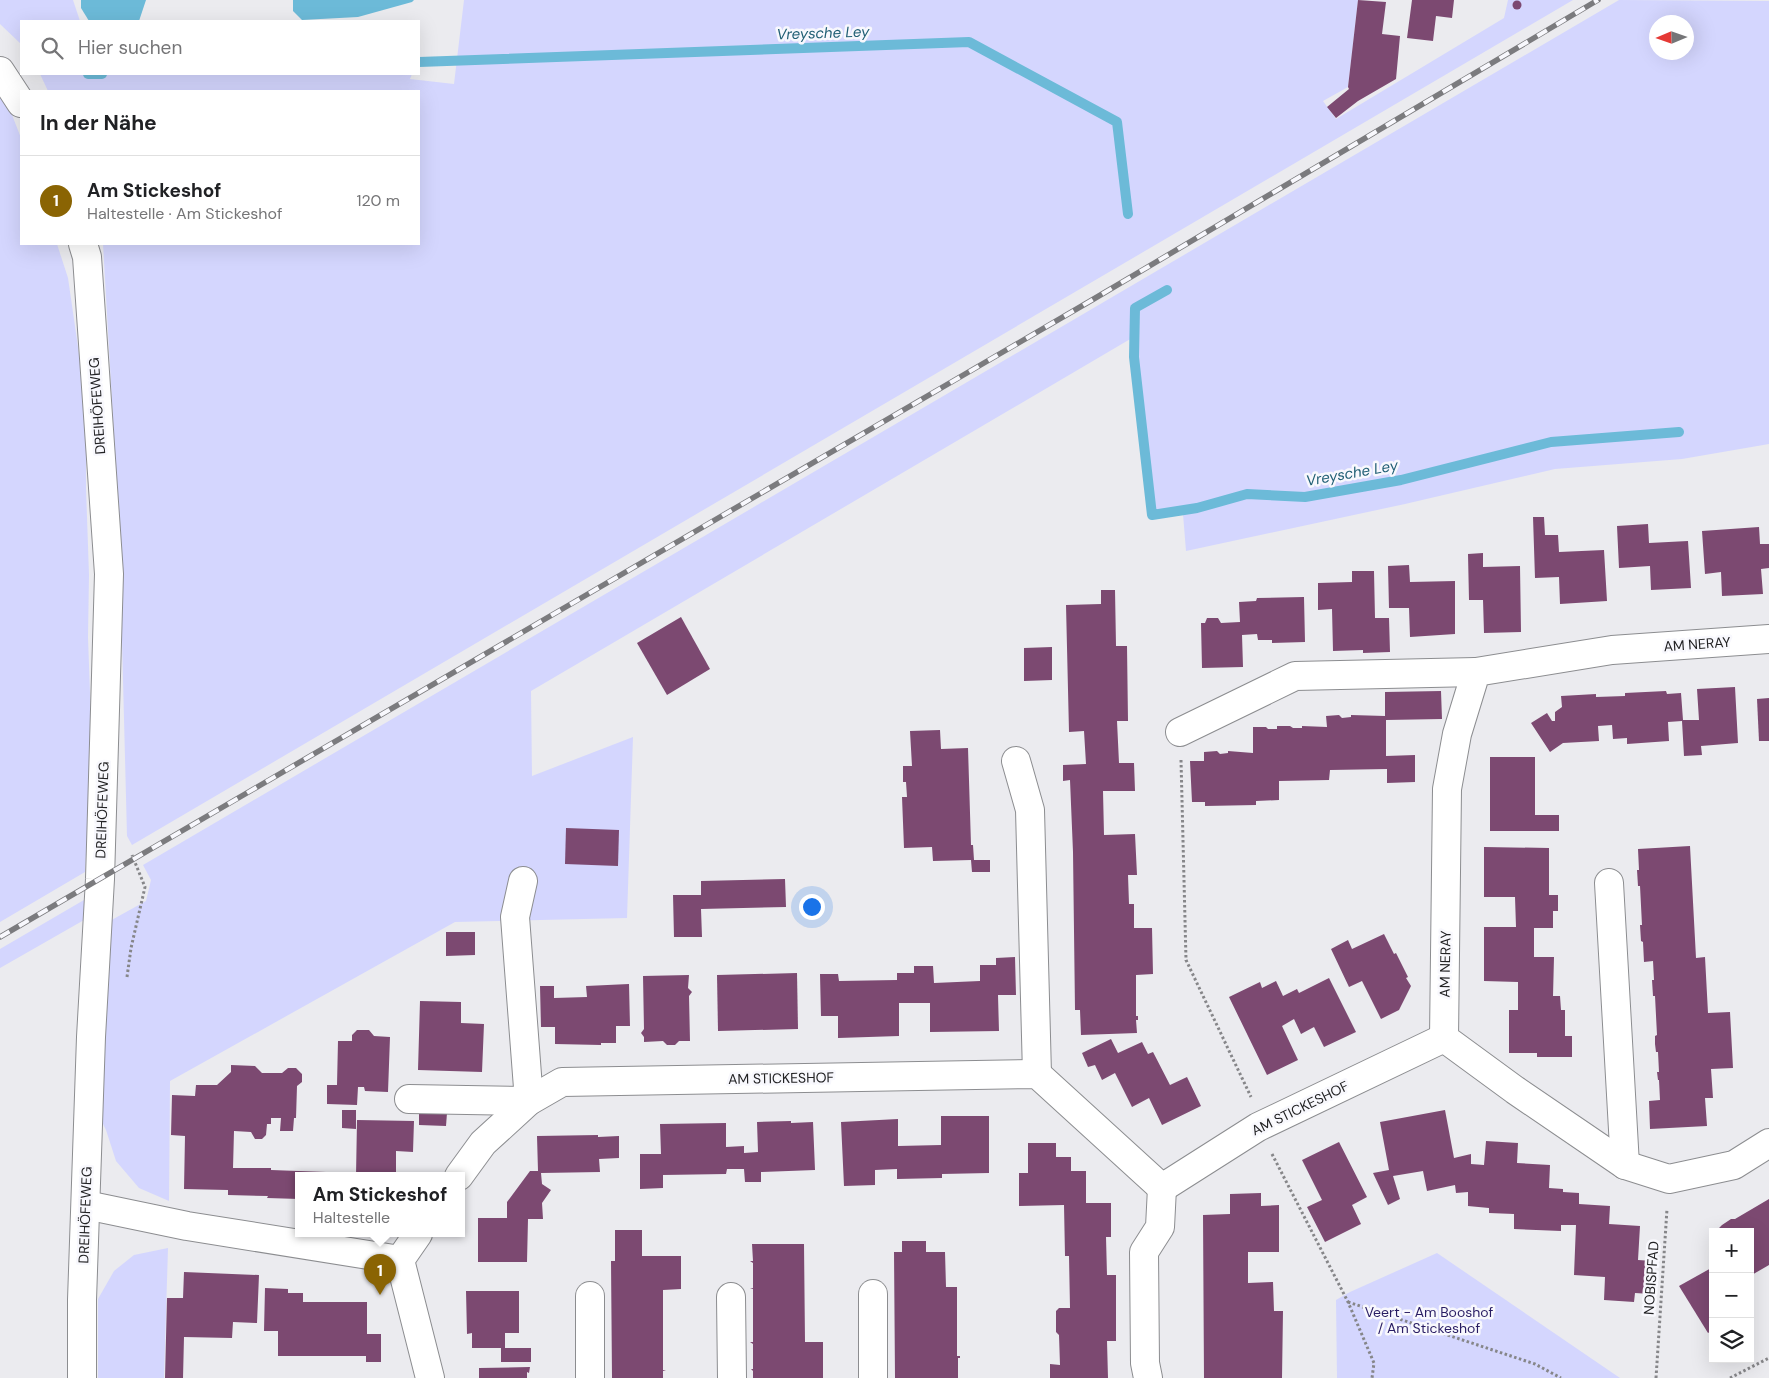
<!DOCTYPE html>
<html lang="de">
<meta charset="utf-8">
<style>
:root{--surface:#fff;--page:#f6f6f6;--text:#202124;--muted:#757577;--line:#e0e0e0;--accent:#8a6403}
body{margin:0;font-family:"DM Sans",sans-serif;background:var(--page);color:var(--text)}
.controls{position:absolute;right:15px;bottom:15px;display:grid;overflow:hidden;border-radius:0px;box-shadow:0 5px 20px #0002}
.controls button{width:45px;height:45px;display:grid;place-items:center;padding:0;border:0;border-bottom:1px solid var(--line);background:var(--surface);color:var(--text);font:25px sans-serif}
.compass{position:absolute;left:1649px;top:15px;width:45px;height:45px;border-radius:50%;background:var(--surface);box-shadow:0 5px 20px #0002;rotate:268deg}
.you{position:absolute;left:811px;top:906px;width:18px;height:18px;margin:-12px;border:4px solid #fff;border-radius:50%;background:#1a73e8;box-shadow:0 0 0 8px #1a73e833}
.badge{display:grid;place-items:center;width:32px;height:32px;border-radius:50%;background:var(--accent);color:#fff;font-size:16px;font-weight:700}
.pin{position:absolute;translate:-50% -41px;filter:drop-shadow(0 1px 2px #0008)}
.pin::after{content:'';position:absolute;top:26px;width:18px;height:15px;background:inherit;clip-path:polygon(0 0,100% 0,50% 100%)}
.popup{position:absolute;left:295px;top:1172px;width:170px;height:65px;box-sizing:border-box;display:grid;place-content:center;border-radius:0px;background:var(--surface);filter:drop-shadow(0 1px 4px #0005);font-size:16px;white-space:nowrap;color:var(--muted)}
.popup b{font-size:19px;color:var(--text)}
.popup::after{content:'';position:absolute;left:50%;top:100%;margin-left:-10px;border:10px solid transparent;border-top-color:var(--surface)}
.list{margin:0;padding:0;list-style:none}
h2{display:flex;justify-content:space-between;align-items:center;height:65px;margin:0;padding:0 20px;font-size:21px}
h2 small{font-size:16px;font-weight:400;color:var(--muted)}
.list li{display:grid;grid-template-columns:32px 1fr auto;gap:15px;align-items:center;box-sizing:border-box;height:90px;padding:0 20px;border-top:1px solid var(--line)}
.list b{display:block;font-size:19px;white-space:nowrap}
.list p{margin:0;font-size:16px;white-space:nowrap;color:var(--muted)}
.list em{font-size:16px;font-style:normal;color:var(--muted)}
.icon{flex:none;width:28px;height:28px;fill:none;stroke:currentColor;stroke-width:2;stroke-linecap:round;stroke-linejoin:round}
.map{position:relative;flex:none;width:1769px;height:1378px;overflow:hidden}
.search{position:absolute;background:var(--surface);box-shadow:0 5px 20px #0002;left:20px;top:20px;width:400px;height:55px;display:flex;align-items:center;gap:12px;box-sizing:border-box;padding:0 18px;border-radius:0px;color:var(--muted);font-size:19px}
.panel{position:absolute;background:var(--surface);box-shadow:0 5px 20px #0002;left:20px;top:90px;width:400px;height:155px;border-radius:0px}
.map>svg:first-child{display:block}
</style>
<div class="map">
<svg width="1769" height="1378" viewBox="0 0 1769 1378">
<rect width="100%" height="100%" fill="#ebebef"/>
<g fill="#d4d6fe" fill-rule="evenodd">
<path d="M0 0H73L80 21H21V44L0 24Z"/>
<path d="M464 0H1358L1348 87 1323 101 1336 119 1504 18 1508 0H1573L132 845 127 836 119 523 103 244H419V91H48L40 74H412L410 79 454 84Z"/>
<path d="M1619 0 1769 1V444L1682 459 1555 469 1405 504 1186 551 1183 514 1151 519 1131 359 1132 338 531 691 532 776 633 737 627 918 455 922 170 1081 169 1201 139 1188 116 1161 106 1130 99 1116 108 922 146 901 151 880 143 865ZM1656 22H1686V52H1656Z"/>
<path d="M0 95 9 107 21 138V244H57L68 278 86 402V488L89 575 88 637 92 749 85 872 0 922Z"/>
<path d="M84 900V920L0 968V949Z"/>
<path d="M168 1248 164 1378H98V1299L114 1271 134 1255Z"/>
<path d="M1437 1253 1620 1378H1337L1336 1300 1350 1292Z"/>
</g>
<g fill="#6cbad8">
<path d="M81 0H146L139 21H89L81 8Z"/>
<path d="M293 0H414L412 2 358 17 302 20 293 11Z"/>
</g>
<g fill="none" stroke-linecap="round" stroke-linejoin="round">
<g stroke="#6cbad8" stroke-width="10">
<path d="M419 62 969 42 1117 122 1128 214"/>
<path d="M88 74H102"/>
<path d="M1167 290 1135 308 1134 357 1152 515 1197 508 1247 494 1305 497 1401 480 1551 442 1679 432"/>
</g>
</g>
<g fill="#7c4971">
<path d="M1358 0 1386 2 1382 34 1400 36 1396 79 1358 101 1336 118 1327 107 1349 89 1348 87Z"/>
<path d="M1412 0H1454L1452 18 1436 16 1433 41 1407 38Z"/>
<circle cx="1517" cy="5" r="4.5"/>
<path d="M1533 517H1544L1545 535H1558L1559 552 1604 550 1607 601 1560 604 1559 577 1535 578Z"/>
<path d="M1648 524 1649 543 1688 541 1691 588 1651 590 1650 566 1619 568 1617 526Z"/>
<path d="M1759 527 1760 544H1769V568L1761 569 1763 594 1722 596 1721 572 1705 574 1702 531Z"/>
<path d="M1483 553V567L1520 566 1521 632 1484 633 1483 600H1469L1468 554Z"/>
<path d="M1409 565 1410 582 1455 581V634L1410 637 1409 608H1389L1388 566Z"/>
<path d="M1352 571H1374L1375 618H1389L1390 652 1363 653V650L1333 651 1332 609 1318 610V583L1352 582Z"/>
<path d="M1101 590H1115L1116 646H1127L1128 721H1117L1119 763H1134L1135 791H1103L1104 835 1135 834 1137 875H1128L1129 904H1134V928H1152L1153 974 1136 975V1016H1138V1020H1136L1137 1033 1081 1035 1080 1010H1075L1073 852 1070 780 1063 781V765L1086 764 1084 731 1069 732 1066 605 1101 604Z"/>
<path d="M1304 597 1305 642 1272 643V640H1258L1257 634 1242 635 1243 667 1202 668 1201 623H1205L1207 618H1218L1221 623 1240 622 1239 602 1256 601 1257 598Z"/>
<path d="M681 617 710 669 667 695 637 643Z"/>
<path d="M1052 647V680L1024 681V648Z"/>
<path d="M1735 687 1738 743 1701 746 1702 755 1684 756 1682 721 1668 722 1669 741 1627 744V738L1613 739 1612 725 1598 726 1599 741 1563 743 1550 752 1531 723 1547 713 1552 721H1555V712L1562 707 1561 696 1596 694V697L1625 696V693L1666 691 1667 694 1681 693 1683 720H1699L1697 689Z"/>
<path d="M1441 691 1442 719 1386 720V756L1415 755V782L1387 783V769L1330 770 1329 780 1279 781V800L1256 801V805L1205 806V802H1192L1190 761H1204V752L1217 751 1220 754 1228 753V751L1253 753V727H1266L1268 729H1277V726H1290L1293 728H1302V726L1327 727 1326 716 1339 715 1342 718 1351 717V715L1385 716V692Z"/>
<path d="M1769 698V741H1759L1757 699Z"/>
<path d="M940 730 941 749 968 748 971 845H973L974 860H990V872H972L971 860 933 861 932 847 904 848 902 797H907L906 782H903V766H912L910 731Z"/>
<path d="M1490 757H1535V815H1559V831H1490Z"/>
<path d="M566 828 619 830 618 866 565 864Z"/>
<path d="M1690 846 1696 958 1705 957 1708 1013 1730 1012 1733 1068 1711 1069 1713 1098H1705L1707 1126 1650 1129 1649 1101 1660 1100 1659 1080H1658L1657 1072H1659L1658 1052H1656L1655 1044V1036L1657 1035 1655 996H1653L1652 980H1654L1653 961 1644 962 1643 942 1641 941 1640 925H1642L1640 886H1638L1637 870H1639L1638 849Z"/>
<path d="M1484 847 1549 848V895H1558V911H1553V928H1534V957H1554L1553 996H1560L1561 1010H1565V1036H1572V1057H1537V1053H1509V1010H1518V982L1484 981V927H1516L1515 897H1484Z"/>
<path d="M785 879 786 907 701 909 702 937H674L673 895H701V881Z"/>
<path d="M446 932H475V955L446 956Z"/>
<path d="M1384 934 1394 954 1396 953 1408 977 1406 978 1411 986 1399 1010 1381 1019 1362 981 1349 987 1331 949 1348 940 1352 949Z"/>
<path d="M1015 957 1016 995H998L999 1031 930 1032V1003H899V1036L838 1038V1016H821L820 974H838L839 981 897 980V973H914V966H933L934 983 980 981V965H996V958Z"/>
<path d="M797 973 798 1029 718 1031 717 975Z"/>
<path d="M689 975 688 988 692 992 689 996 690 1041H679L675 1045H667L663 1041 644 1042V1037L641 1033 644 1029 643 976Z"/>
<path d="M1329 978 1356 1032 1324 1047 1314 1027 1301 1034 1294 1019 1282 1026 1298 1060 1267 1075 1229 997 1260 982 1262 988 1276 981 1283 996 1297 989 1299 993Z"/>
<path d="M629 984 630 1026H616V1043H601V1045L555 1044V1027H541L540 986H554V998L587 997 586 986Z"/>
<path d="M420 1001 461 1002V1023L484 1024 482 1072 418 1070Z"/>
<path d="M357 1030H369L374 1036 390 1037 388 1092 365 1091 364 1087H358L357 1105 327 1104V1085H337L338 1041H352V1035Z"/>
<path d="M1111 1039 1118 1053 1142 1042 1148 1054 1153 1052 1170 1085 1187 1077 1201 1106 1162 1125 1149 1098 1132 1107 1115 1073 1102 1080 1095 1065 1088 1067 1082 1053Z"/>
<path d="M231 1065 255 1066 262 1073H282L288 1068H296L302 1074V1082L297 1086 296 1118H294L293 1131H280L281 1118H271V1124H267L266 1135 262 1139H255L251 1132 234 1131 233 1168H271V1170L326 1172V1176H299V1199L267 1198 268 1196 228 1195V1190L184 1189 185 1136 171 1135 172 1095 195 1096 196 1085H217L231 1072Z"/>
<path d="M342 1110H356V1129L342 1128Z"/>
<path d="M1445 1110 1454 1158 1471 1154V1164L1484 1165 1486 1141 1518 1143 1517 1163 1550 1165 1549 1188 1563 1189V1192L1579 1193V1204L1610 1206 1609 1224 1640 1226 1638 1260 1653 1261 1651 1294 1635 1293 1634 1302 1604 1300 1605 1277 1574 1275 1576 1225H1561V1231L1514 1229V1214L1489 1213V1208L1468 1206V1192L1456 1193 1455 1185 1427 1191 1423 1171 1393 1176 1400 1199 1388 1205 1373 1173 1389 1170 1380 1122Z"/>
<path d="M419 1112 447 1113 446 1126 419 1125Z"/>
<path d="M941 1116H989V1173L942 1174V1178L897 1179V1169L875 1170V1185L844 1186 841 1122 898 1119V1146L941 1145Z"/>
<path d="M357 1120 414 1121 413 1152 396 1151V1176H356Z"/>
<path d="M791 1121V1123L813 1122 815 1170 761 1172V1182H745L744 1169H727L726 1174 663 1175V1188L640 1189V1154H661L660 1124 726 1123V1147L744 1146V1153L758 1152 757 1122Z"/>
<path d="M598 1135V1137L619 1136V1158L599 1159 600 1172 541 1173 542 1184 551 1190 542 1203 543 1219H528L527 1262H478V1218H507V1202L530 1171H538L537 1136Z"/>
<path d="M1339 1142 1367 1197 1352 1205 1361 1224 1325 1242 1307 1207 1322 1200 1302 1160Z"/>
<path d="M1028 1143H1056V1157H1071V1171H1086V1203H1111V1237H1106L1107 1275H1116V1341H1107L1108 1378H1050V1364L1060 1365 1059 1335 1056 1332V1311L1059 1308H1070L1069 1256H1065L1064 1205 1019 1206V1173H1028Z"/>
<path d="M1261 1193V1206L1279 1205V1252H1248V1283L1273 1282 1274 1311H1283L1282 1378H1204L1203 1215 1230 1214V1194Z"/>
<path d="M1769 1199V1265L1750 1276V1232H1715L1722 1225 1731 1219H1735Z"/>
<path d="M615 1230H642V1256H681V1289L663 1290V1370H666L663 1371V1378H612L611 1261H615Z"/>
<path d="M902 1241H926V1252H945L946 1287H957V1356H960V1358H958V1378H895L894 1252H902Z"/>
<path d="M752 1244H804L805 1342H823V1378H753V1371L751 1369H753V1344L750 1342H753V1289H750L753 1288V1263L750 1261H753Z"/>
<path d="M1713 1267V1330L1708 1333 1679 1286Z"/>
<path d="M184 1272 259 1275 257 1323 233 1322 232 1338 184 1337 183 1378H165L167 1298H183Z"/>
<path d="M265 1288 288 1289V1293H303V1302H367V1334H381V1362H366V1356H278V1331H264Z"/>
<path d="M466 1291H519V1333H505V1348H531V1362H501V1348H472V1333L467 1334Z"/>
<path d="M530 1367 529 1373 527 1372V1378H479V1368Z"/>
</g>
<g fill="none" stroke-linecap="round" stroke-linejoin="round">
<defs>
<g id="minor">
<path d="M0 71 21 103"/>
<path d="M1769 639 1612 650 1476 672 1457 734 1447 789 1444 1038 1515 1090 1625 1165 1669 1179 1734 1165 1769 1143"/>
<path d="M1180 732 1295 676 1476 672"/>
<path d="M1016 761 1030 810 1037 1074"/>
<path d="M1609 883 1625 1165"/>
<path d="M409 1099 529 1101 515 917 523 881"/>
<path d="M459 1176 483 1143 529 1101 562 1082 1037 1074 1162 1188 1258 1127 1444 1038"/>
<path d="M86 1205 187 1226 400 1260"/>
<path d="M400 1260 430 1378"/>
<path d="M400 1260 418 1234"/>
<path d="M873 1294V1378"/>
<path d="M590 1296V1378"/>
<path d="M731 1297 732 1378"/>
<path d="M82 1378V1300L91 1037 100 879 109 574 87 257 83 244"/>
<path d="M1148 1378 1145 1363 1144 1252 1160 1227 1162 1188"/>
</g>
</defs>
<use href="#minor" stroke="#8c8d90" stroke-width="30"/>
<g stroke="#868689" stroke-width="3" stroke-dasharray="2.5 2.5" stroke-linecap="butt">
<path d="M1181 760 1186 960 1251 1097"/>
<path d="M127 977 131 948 145 887 132 855"/>
<path d="M1272 1154 1348 1302 1374 1363 1372 1378"/>
<path d="M1348 1302 1535 1364 1561 1378"/>
<path d="M1656 1378 1667 1209"/>
<path d="M1730 1378 1769 1358"/>
</g>
<use href="#minor" stroke="#fff" stroke-width="28"/>
<defs>
<path id="rail" d="M0 937 1092 300 1598 0"/>
</defs>
<use href="#rail" stroke="#7b7b7e" stroke-width="5.5"/>
<use href="#rail" stroke="#f8f8fd" stroke-width="4" stroke-dasharray="11" stroke-linecap="butt"/>
</g>
<g text-anchor="middle" stroke-width="5" stroke-linejoin="round" paint-order="stroke">
<g font-size="14" fill="#222224" stroke="#f8f8fd">
<text transform="translate(97 406) rotate(-94)" y="5">DREIHÖFEWEG</text>
<text transform="translate(1697 644) rotate(-4)" y="5">AM NERAY</text>
<text transform="translate(102 810) rotate(-88)" y="5">DREIHÖFEWEG</text>
<text transform="translate(1445 964) rotate(-89)" y="5">AM NERAY</text>
<text transform="translate(781 1078) rotate(-1)" y="5">AM STICKESHOF</text>
<text transform="translate(1300 1108) rotate(-26)" y="5">AM STICKESHOF</text>
<text transform="translate(85 1215) rotate(-88)" y="5">DREIHÖFEWEG</text>
<text transform="translate(1651 1278) rotate(-86)" y="5">NOBISPFAD</text>
</g>
<g font-size="14" fill="#281c63" stroke="#f8f8fd">
<text x="1429" y="1317">Veert - Am Booshof<tspan x="1429" dy="16">/ Am Stickeshof</tspan></text>
</g>
<g font-size="15" font-style="italic" fill="#215f75" stroke="#f8f8fd">
<text transform="translate(823 33) rotate(-2)" y="5">Vreysche Ley</text>
<text transform="translate(1352 473) rotate(-10)" y="5">Vreysche Ley</text>
</g>
</g>
</svg>
<div class="controls">
<button>+</button>
<button>−</button>
<button><svg class="icon" aria-label="layers" viewBox="0 0 24 24"><path d="M12 4l9 5-9 5-9-5zM3 14l9 5 9-5"/></svg></button>
</div>
<svg class="compass" viewBox="-18 -18 36 36"><path d="M0-13l5 13h-10z" fill="#e53935"/><path d="M0 13l5-13h-10z" fill="#757577"/></svg>
<div class="you"></div>
<div class="pin badge" style="left:380px;top:1295px">1</div>
<div class="popup"><b>Am Stickeshof</b>Haltestelle</div>
<div class="search"><svg class="icon" aria-label="search" viewBox="0 0 24 24"><circle cx="10" cy="10" r="6"/><path d="M15 15l6 6"/></svg>Hier suchen</div>
<section class="panel">
<h2>In der Nähe<small></small></h2>
<ul class="list">
<li><span class="badge">1</span><div><b>Am Stickeshof</b><p>Haltestelle · Am Stickeshof</p></div><em>120 m</em></li>
</ul>
</section>
</div>
